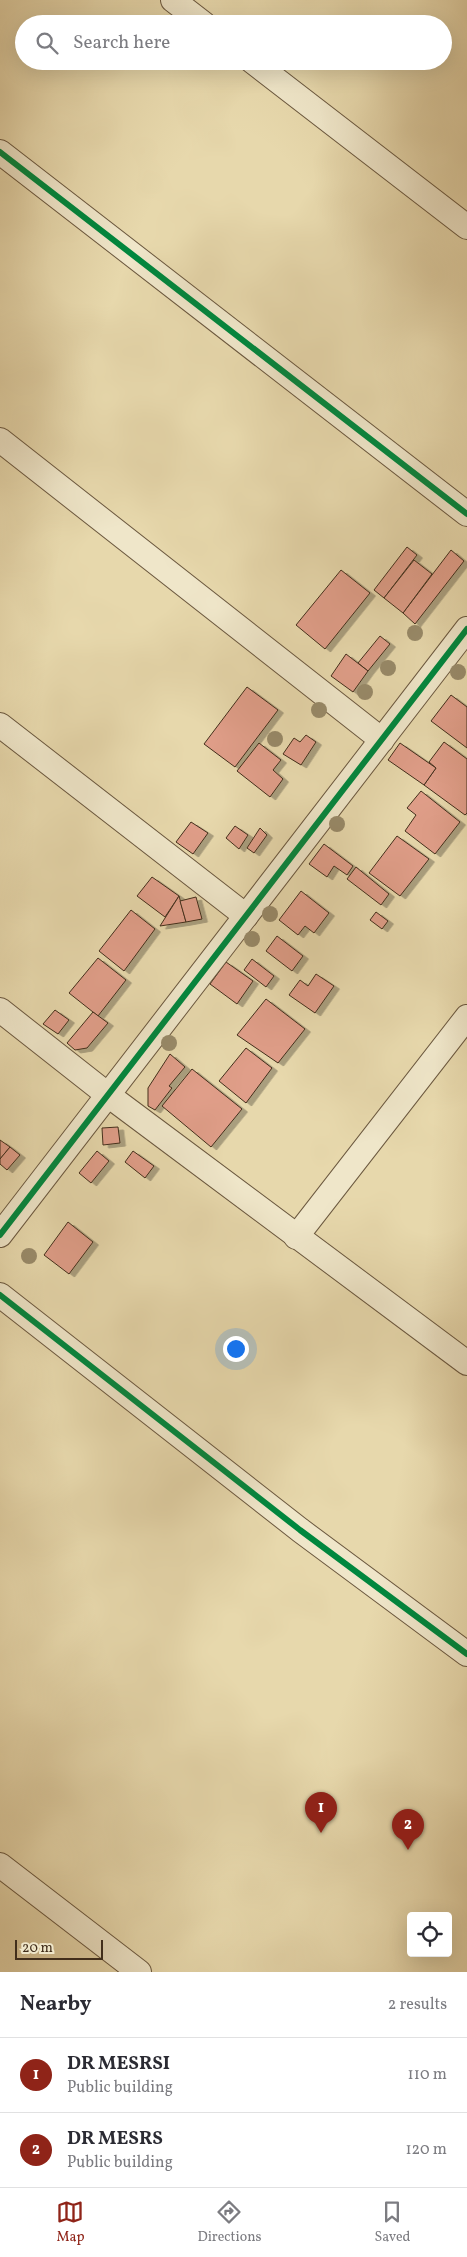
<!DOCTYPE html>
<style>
:root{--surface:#fff;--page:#f7f7f7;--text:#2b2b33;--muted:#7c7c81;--line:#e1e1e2;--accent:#8f2418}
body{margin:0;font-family:Vollkorn,serif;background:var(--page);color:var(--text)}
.controls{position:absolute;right:15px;bottom:15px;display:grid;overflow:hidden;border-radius:5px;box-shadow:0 5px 20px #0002}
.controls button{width:45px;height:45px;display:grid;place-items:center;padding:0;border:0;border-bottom:1px solid var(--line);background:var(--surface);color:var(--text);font:25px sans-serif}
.scale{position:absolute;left:15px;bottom:12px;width:88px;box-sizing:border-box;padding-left:5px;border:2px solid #422e1b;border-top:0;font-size:14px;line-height:18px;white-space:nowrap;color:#422e1b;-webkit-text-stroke:4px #efe6c9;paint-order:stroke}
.you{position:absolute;left:235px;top:1348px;width:18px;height:18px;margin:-12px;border:4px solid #fff;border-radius:50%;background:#1a73e8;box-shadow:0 0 0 8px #1a73e833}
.badge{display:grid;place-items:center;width:32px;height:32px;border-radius:50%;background:var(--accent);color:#fff;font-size:16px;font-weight:700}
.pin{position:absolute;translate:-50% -41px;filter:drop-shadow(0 1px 2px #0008)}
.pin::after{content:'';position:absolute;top:26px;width:18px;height:15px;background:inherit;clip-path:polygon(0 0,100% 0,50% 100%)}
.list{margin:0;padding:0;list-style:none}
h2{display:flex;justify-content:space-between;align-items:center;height:65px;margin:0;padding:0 20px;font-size:21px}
h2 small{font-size:16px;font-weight:400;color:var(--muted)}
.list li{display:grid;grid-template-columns:32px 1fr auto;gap:15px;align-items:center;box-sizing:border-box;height:75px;padding:0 20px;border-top:1px solid var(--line)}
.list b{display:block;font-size:19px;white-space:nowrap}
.list p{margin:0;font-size:16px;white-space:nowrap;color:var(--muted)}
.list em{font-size:16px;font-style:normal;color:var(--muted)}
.icon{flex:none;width:28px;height:28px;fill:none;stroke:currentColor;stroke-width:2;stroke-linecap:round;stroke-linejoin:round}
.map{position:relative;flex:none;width:467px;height:1972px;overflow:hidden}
.search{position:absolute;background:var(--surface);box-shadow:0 5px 20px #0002;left:15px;right:15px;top:15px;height:55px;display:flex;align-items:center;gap:12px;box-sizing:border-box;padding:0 18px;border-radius:28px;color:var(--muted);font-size:19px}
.sheet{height:215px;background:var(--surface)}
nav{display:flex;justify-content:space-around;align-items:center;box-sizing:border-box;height:70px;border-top:1px solid var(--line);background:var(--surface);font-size:14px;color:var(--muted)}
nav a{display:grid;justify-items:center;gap:2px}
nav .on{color:var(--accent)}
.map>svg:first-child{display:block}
</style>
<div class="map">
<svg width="467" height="1972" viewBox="0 0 467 1972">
<defs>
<filter id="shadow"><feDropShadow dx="5.5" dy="3" stdDeviation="0" flood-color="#0004"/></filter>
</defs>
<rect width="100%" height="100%" fill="#e7d8ac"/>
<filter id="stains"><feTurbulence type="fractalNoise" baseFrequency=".004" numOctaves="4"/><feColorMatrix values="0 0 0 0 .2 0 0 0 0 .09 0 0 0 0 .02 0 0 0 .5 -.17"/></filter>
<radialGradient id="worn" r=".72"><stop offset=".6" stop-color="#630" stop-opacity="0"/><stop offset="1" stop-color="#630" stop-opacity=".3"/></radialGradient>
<g fill="#e09e89" stroke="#422e1b" filter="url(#shadow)">
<path d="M407 547 417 555 384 598 374 590Z"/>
<path d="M451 550 464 561 415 624 403 613Z"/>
<path d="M414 560 432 574 403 613 384 598Z"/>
<path d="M341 570 370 593 325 649 296 625Z"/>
<path d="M380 636 390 644 368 671 358 663Z"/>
<path d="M346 654 368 671 353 692 331 676Z"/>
<path d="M247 687 278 710 235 767 204 744Z"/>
<path d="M451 695 467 707V748L431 721Z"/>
<path d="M306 735 316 742 301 765 283 754 294 738 300 742Z"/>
<path d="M444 742 467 759V813L465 815 424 785 436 768 429 762Z"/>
<path d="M259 743 281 760 273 770 283 779 270 797 237 771Z"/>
<path d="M400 743 436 768 424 785 388 760Z"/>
<path d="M421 791 460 822 435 854 405 831 416 815 407 808Z"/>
<path d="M191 822 208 833 193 854 176 842Z"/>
<path d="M235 826 248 835 239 849 226 838Z"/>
<path d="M260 828 267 835 254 853 247 848Z"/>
<path d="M397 836 429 859 400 896 369 873Z"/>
<path d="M324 844 353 866 347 875 334 866 327 877 309 864Z"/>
<path d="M356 867 389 894 381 905 347 879Z"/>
<path d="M152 877 179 896 165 917 137 896Z"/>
<path d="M301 891 329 913 314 933 305 926 298 935 279 920Z"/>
<path d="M179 896 186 922 160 926Z"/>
<path d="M196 897 202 919 186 922 180 901Z"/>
<path d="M131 910 155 929 124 971 99 951Z"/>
<path d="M376 912 388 921 382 929 370 920Z"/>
<path d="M277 936 303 956 292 971 266 951Z"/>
<path d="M98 958 126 980 98 1016 69 993Z"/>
<path d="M252 959 274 976 266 987 244 970Z"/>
<path d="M226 962 253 981 237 1004 210 984Z"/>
<path d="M316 974 334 986 315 1013 289 995 300 980 308 986Z"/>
<path d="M266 999 305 1029 278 1063 237 1035Z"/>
<path d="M55 1010 69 1020 58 1034 43 1024Z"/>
<path d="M93 1012 108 1023 87 1048 75 1050 67 1043Z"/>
<path d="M246 1048 272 1068 246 1103 219 1081Z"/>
<path d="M170 1054 185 1067 169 1086 172 1088 155 1110 148 1106V1088Z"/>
<path d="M192 1069 242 1109 211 1147 162 1106Z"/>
<path d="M118 1127 120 1143 103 1145 102 1128Z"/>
<path d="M0 1140 10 1147 0 1159Z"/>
<path d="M10 1147 20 1155 7 1170 0 1164V1159Z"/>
<path d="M97 1151 109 1161 91 1183 79 1173Z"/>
<path d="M133 1151 154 1166 145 1178 125 1162Z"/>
<path d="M68 1222 93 1242 69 1274 44 1255Z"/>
</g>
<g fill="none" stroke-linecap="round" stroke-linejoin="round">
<defs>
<g id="street">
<path d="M173 0 204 24"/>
<path d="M252 61 467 227"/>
<path d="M0 152 467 514"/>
<path d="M0 440 382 740"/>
<path d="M0 725 246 916"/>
<path d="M0 1010 108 1095 467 1363"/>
<path d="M0 1235 467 629"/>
<path d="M296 1237 467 1017"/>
<path d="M0 1295 300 1530 467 1654"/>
<path d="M0 1865 139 1972"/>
</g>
</defs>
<use href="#street" stroke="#6b583f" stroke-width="26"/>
<use href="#street" stroke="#efe6c9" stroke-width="24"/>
<defs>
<g id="cycleway">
<path d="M0 152 467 514"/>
<path d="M0 1235 467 629"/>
<path d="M0 1295 300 1530 467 1654"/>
</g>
</defs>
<use href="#cycleway" stroke="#efe6c9" stroke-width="9"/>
<use href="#cycleway" stroke="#00873e" stroke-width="6"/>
</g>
<g fill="#988a69">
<circle cx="415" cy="633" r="8"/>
<circle cx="388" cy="668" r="8"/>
<circle cx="458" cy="672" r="8"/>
<circle cx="365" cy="692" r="8"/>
<circle cx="319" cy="710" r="8"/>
<circle cx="275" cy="739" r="8"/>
<circle cx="337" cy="824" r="8"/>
<circle cx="270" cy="914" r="8"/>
<circle cx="252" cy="939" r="8"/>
<circle cx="169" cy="1043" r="8"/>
<circle cx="29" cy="1256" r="8"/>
</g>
<rect width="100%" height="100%" filter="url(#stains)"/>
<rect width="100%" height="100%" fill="url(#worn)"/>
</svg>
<div class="controls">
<button><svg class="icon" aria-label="locate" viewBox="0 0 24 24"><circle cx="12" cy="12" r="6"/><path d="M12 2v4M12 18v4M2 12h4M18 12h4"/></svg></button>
</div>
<div class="scale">20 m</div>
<div class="you"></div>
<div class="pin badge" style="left:321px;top:1833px">1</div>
<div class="pin badge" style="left:408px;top:1850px">2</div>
<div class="search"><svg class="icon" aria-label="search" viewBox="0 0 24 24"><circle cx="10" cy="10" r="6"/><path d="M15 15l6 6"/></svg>Search here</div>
</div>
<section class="sheet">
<h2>Nearby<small>2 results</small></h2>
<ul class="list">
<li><span class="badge">1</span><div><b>DR MESRSI</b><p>Public building</p></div><em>110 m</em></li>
<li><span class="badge">2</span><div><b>DR MESRS</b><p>Public building</p></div><em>120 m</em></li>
</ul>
</section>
<nav>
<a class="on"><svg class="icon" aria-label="map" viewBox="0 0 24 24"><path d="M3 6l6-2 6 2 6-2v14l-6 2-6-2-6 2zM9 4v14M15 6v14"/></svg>Map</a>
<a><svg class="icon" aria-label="directions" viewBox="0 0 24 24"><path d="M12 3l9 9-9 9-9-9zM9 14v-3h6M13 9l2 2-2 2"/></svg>Directions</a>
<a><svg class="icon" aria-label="saved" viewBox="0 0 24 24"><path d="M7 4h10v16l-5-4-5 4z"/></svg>Saved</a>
</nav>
